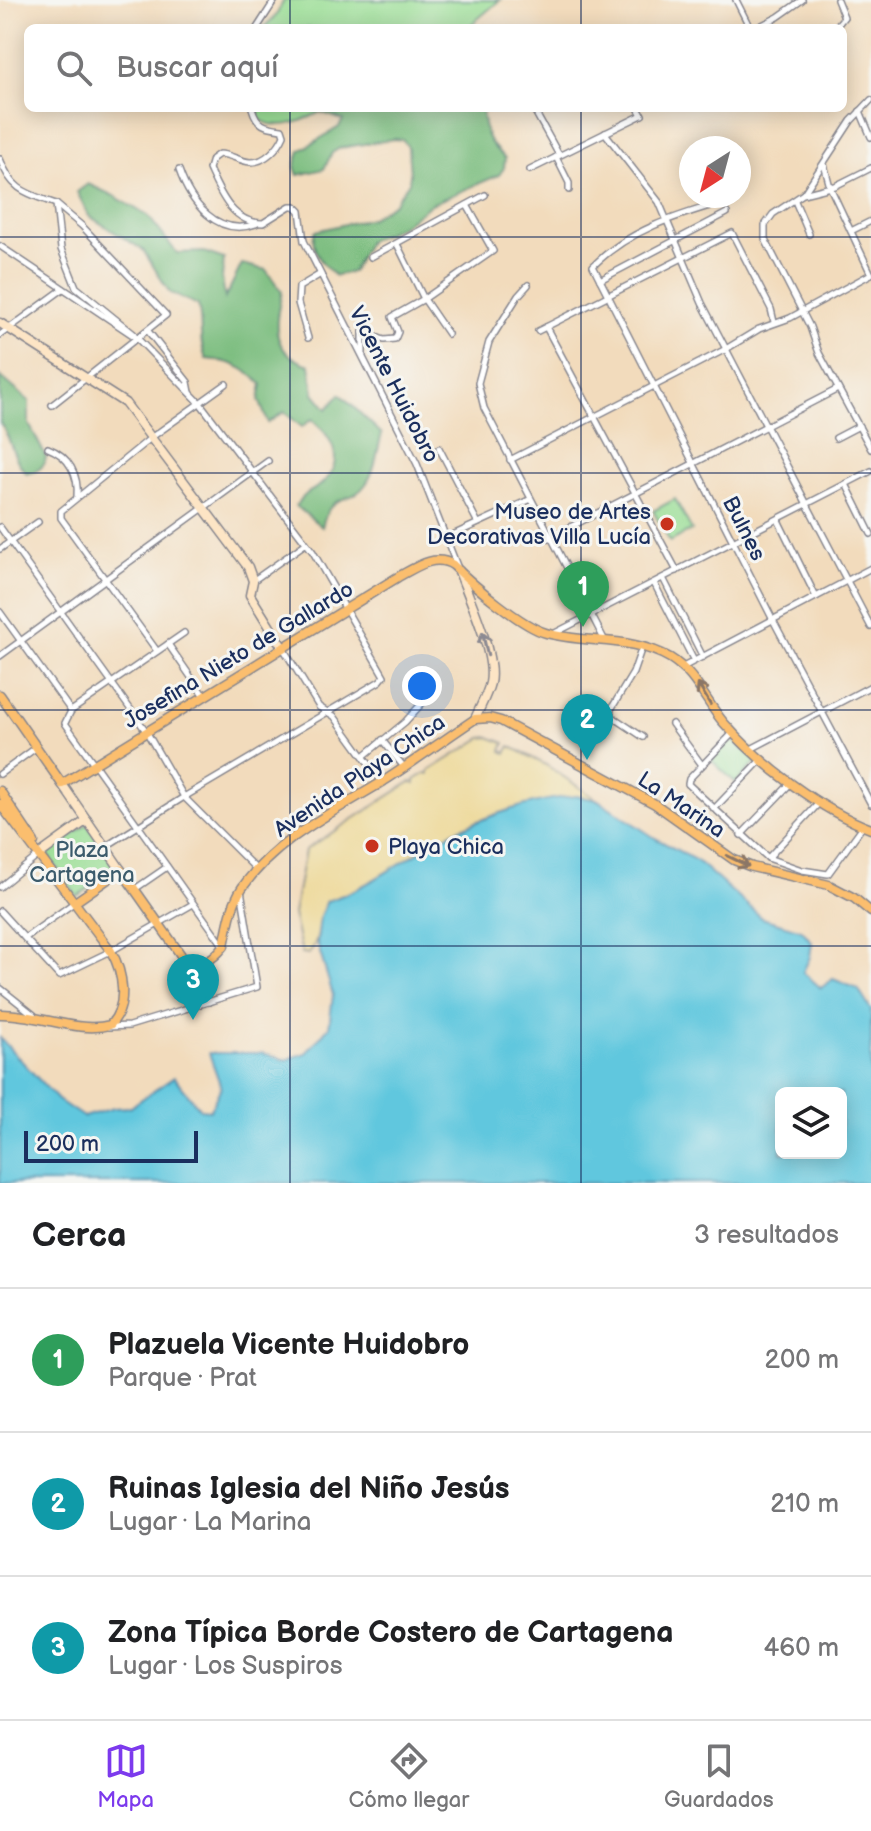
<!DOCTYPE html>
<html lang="es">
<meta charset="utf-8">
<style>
:root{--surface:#fff;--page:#f6f6f6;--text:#202124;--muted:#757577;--line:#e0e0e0;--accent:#7c3aed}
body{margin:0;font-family:"Balsamiq Sans",sans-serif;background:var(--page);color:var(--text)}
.controls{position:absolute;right:24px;bottom:24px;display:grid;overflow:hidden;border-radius:12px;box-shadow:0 4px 20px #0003}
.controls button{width:72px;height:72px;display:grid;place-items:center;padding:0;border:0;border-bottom:2px solid var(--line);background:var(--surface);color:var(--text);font:40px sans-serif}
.compass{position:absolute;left:679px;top:136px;width:72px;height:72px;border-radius:50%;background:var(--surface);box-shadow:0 4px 20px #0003;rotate:216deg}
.scale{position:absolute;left:24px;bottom:20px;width:174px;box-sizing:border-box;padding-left:8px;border:4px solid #1b2f5e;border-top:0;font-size:22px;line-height:28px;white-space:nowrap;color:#1b2f5e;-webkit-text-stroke:6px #f6f6f2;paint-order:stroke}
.you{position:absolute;left:422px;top:686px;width:28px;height:28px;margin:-20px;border:6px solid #fff;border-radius:50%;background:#1a73e8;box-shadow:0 0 0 12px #1a73e833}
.badge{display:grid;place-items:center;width:52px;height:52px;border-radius:50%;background:var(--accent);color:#fff;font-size:26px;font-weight:700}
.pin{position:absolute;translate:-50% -66px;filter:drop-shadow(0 2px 4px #0008)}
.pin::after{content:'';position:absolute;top:42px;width:28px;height:24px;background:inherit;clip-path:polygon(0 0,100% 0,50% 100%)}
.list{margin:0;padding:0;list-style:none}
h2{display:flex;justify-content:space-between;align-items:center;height:104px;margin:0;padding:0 32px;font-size:34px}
h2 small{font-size:26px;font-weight:400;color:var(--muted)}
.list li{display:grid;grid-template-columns:52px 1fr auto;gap:24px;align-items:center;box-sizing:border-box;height:144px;padding:0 32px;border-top:2px solid var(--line)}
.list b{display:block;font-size:30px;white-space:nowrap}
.list p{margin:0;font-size:26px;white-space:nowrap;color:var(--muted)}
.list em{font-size:26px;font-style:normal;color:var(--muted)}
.icon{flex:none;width:44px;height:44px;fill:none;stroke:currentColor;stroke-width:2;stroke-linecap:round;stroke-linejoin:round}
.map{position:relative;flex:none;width:871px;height:1183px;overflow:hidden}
.search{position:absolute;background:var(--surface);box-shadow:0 4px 20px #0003;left:24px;right:24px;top:24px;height:88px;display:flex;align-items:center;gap:20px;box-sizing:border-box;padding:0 28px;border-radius:12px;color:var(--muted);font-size:30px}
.sheet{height:536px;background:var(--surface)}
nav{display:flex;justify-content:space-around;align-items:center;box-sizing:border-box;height:112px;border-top:2px solid var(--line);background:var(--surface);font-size:22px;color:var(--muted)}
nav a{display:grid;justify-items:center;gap:4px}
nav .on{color:var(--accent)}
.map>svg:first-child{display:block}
</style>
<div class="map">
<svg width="871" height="1183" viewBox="0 0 871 1183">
<rect width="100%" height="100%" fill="#f6f6f2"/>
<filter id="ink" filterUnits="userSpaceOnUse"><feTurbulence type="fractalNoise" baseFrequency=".0125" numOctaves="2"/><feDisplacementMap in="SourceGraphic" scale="16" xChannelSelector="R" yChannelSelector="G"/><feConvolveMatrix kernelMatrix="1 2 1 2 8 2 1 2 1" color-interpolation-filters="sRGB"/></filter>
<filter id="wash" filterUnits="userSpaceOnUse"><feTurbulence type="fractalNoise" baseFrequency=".006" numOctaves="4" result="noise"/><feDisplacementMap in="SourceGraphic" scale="32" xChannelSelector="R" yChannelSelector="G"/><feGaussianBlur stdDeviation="1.8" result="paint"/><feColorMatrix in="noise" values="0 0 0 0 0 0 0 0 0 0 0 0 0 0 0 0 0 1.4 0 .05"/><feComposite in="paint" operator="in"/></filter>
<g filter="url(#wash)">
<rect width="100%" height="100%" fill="#f2dbbc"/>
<g fill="#9bde96" stroke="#5b867a" stroke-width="2">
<path d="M284 0H500L467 28H263L276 16Z"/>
<path d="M257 108H328C308 119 280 133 259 119Z"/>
<path d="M675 499 692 530 670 542 653 511Z"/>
<path d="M731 738 757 761 736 783 711 760Z"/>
<path d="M87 824 117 869 77 896 47 854Z"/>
</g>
<g fill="#7cbd7f" stroke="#4c766e" stroke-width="2">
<path d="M328 108H482C484 132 486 142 505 158L504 168 499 175 431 204 402 226 368 241 352 272 335 276C322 264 309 249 315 231L371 218 394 203 409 182 410 174 408 147 403 140 394 139 340 148 332 153 324 169 298 175 295 167 300 151 339 127 343 120 320 112Z"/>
<path d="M88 184 114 196 148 216 177 253 204 252 224 259 222 278 225 298 242 264 266 270 282 292C274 326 270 353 310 365L314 393 327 409 340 394 382 434C377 450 376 470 366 484 350 507 331 488 322 527L296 506C308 488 313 493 325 481 346 459 330 435 312 419L302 427 284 412 268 423 259 400 262 384C244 367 231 361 206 359 198 341 203 324 198 305L170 293 143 250 89 216 77 192Z"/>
<path d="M0 376 29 401V424L46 457C45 467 37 472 27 473 12 460 11 436 0 423Z"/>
</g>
<path fill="#eeda9e" stroke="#84847e" stroke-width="2" d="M489 737 505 743 502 751 506 753 510 746 546 765 598 800C577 795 559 798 538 803 511 809 482 818 457 830 413 852 374 886 327 901 318 919 321 938 309 954L302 953 293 914 305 850 411 782 415 784V780L426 773 429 774V771L482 738Z"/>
<path fill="#61c7de" stroke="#3e7b9e" stroke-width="2" fill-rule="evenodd" d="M577 796 598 800 655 838 697 861 762 918 802 930 812 942 810 957 803 972 821 988 833 979 858 989 871 1010V1183H0V1038L58 1100 83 1117 114 1108 130 1107 174 1077 200 1109 210 1110 221 1087 209 1053H262L286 1060 306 1053 329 1027 333 995 317 943 320 916 327 901C375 886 413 851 458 830 495 813 536 799 577 796ZM781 1093H841V1153H781Z"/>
</g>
<g filter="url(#ink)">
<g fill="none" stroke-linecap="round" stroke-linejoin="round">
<defs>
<g id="street">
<path d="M736 0 750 28"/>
<path d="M257 28 275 0"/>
<path d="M756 28 778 17 802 0"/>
<path d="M835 28 844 17 837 0"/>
<path d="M252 108C257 126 266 127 282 129L284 135C279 147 265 163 250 162 239 161 230 154 219 154L212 159 209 169C220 193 232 223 263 223L290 206H295L300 211 304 241 417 464 457 566"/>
<path d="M533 108 559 155"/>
<path d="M860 111 871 137"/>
<path d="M605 133 659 202 702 303 871 627"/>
<path d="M556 157 569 183V190"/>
<path d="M0 159C12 191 26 193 56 204L61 249 76 287 134 334"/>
<path d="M824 164 830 187 871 274"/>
<path d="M871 168 835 186 803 194 773 214 765 225V239L810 327 819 353 871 449"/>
<path d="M179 170C190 202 217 238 256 224"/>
<path d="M530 170 642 115 638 108"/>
<path d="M804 193 851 121 871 100"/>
<path d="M733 199C683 214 632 227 593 266L773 620 871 804"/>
<path d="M795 201 809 234"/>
<path d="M851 231 871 221"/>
<path d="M397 244 424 299 448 334"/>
<path d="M0 246 137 338 200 403 313 552 384 676 380 681 184 797 105 847"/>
<path d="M371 257 485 195"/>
<path d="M600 280 727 213"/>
<path d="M528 285 518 296 489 342 478 383 484 408 605 641"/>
<path d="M546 327 677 571"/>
<path d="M148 331 188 382 190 392"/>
<path d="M538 331 732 233 771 309 774 322"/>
<path d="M0 335 63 289"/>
<path d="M308 338 298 303 299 287 319 275"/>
<path d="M363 355V332L384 340 395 339 398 332 392 317 424 299 493 251 467 205"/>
<path d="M52 405 166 315 82 226 56 204"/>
<path d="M836 438 859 426"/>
<path d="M48 448C69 456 79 475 77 497"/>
<path d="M439 448 478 523"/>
<path d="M510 460 726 349 759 329 790 318 871 274"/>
<path d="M846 484 871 534"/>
<path d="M778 520 816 597"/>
<path d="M0 527 146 731 184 797 257 870"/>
<path d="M549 538 838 389"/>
<path d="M444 539 529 500"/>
<path d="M0 549 38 522"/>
<path d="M663 578 703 657"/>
<path d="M254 580 305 544"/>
<path d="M654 583 694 661"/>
<path d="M0 612 71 711"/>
<path d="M184 633 71 711 65 723 223 945"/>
<path d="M555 633 871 471"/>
<path d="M168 644 204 696"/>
<path d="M642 647 633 673 610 711 613 717 643 737"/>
<path d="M283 648 319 707 334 716 382 782"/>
<path d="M157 651 61 518V511L152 437 226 384"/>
<path d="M0 656 268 461"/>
<path d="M683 667 871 568"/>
<path d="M672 724 702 765"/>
<path d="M733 733 689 779 688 784 768 858 802 870 828 874 863 826"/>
<path d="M382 740 404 767"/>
<path d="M751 749 871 686"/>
<path d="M365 755 405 722 433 691"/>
<path d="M0 774 37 747"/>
<path d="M714 809 762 759"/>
<path d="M741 835 791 783"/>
<path d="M768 858 819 803"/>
<path d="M0 887 39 855"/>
<path d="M135 889 167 867"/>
<path d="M0 911 59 976 111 951 193 904"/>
<path d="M25 938 75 902"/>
<path d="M194 965 209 1002"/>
<path d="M0 988 34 1015"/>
<path d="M108 1027 129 1026 257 987 241 890"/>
</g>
<g id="secondary">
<path d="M0 323 125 403 248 567 253 581 250 595 283 648"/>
<path d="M459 571C469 598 496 655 490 683 487 695 480 707 475 719"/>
<path d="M62 784 121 870"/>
<path d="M40 854 87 820"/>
</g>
<g id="primary">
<path d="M0 695 62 784 398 577C415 568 434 553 453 565 472 584 521 626 546 633 586 644 633 636 670 658 696 674 705 701 724 723 760 764 820 810 871 829"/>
<path d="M0 791 34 842"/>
<path d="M0 804 111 951C123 972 129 1006 110 1025 78 1034 36 1013 0 1014"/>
<path d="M75 902 121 870 183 958C198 970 213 960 224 946 228 926 231 905 242 888 276 839 335 811 384 781 415 761 445 739 475 719L490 718 501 721 655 804 734 860 752 867 829 885 854 898 871 912"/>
</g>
</defs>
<use href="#street" stroke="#86858d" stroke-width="8"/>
<use href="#secondary" stroke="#86858d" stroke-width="11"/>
<use href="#primary" stroke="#86858d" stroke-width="11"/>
<use href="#street" stroke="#fff" stroke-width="5"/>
<use href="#secondary" stroke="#fde5c5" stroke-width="8"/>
<use href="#primary" stroke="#fbbe6e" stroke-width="8"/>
</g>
<defs><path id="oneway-shaft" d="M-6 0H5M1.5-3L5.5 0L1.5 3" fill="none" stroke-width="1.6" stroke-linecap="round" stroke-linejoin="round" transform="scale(2)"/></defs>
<use stroke="#8c8a92" href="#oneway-shaft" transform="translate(485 644) rotate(-103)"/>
<g stroke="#8b7666">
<use href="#oneway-shaft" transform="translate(704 694) rotate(-121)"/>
<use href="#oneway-shaft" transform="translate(738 861) rotate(26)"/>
</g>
</g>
<path fill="none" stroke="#1b2f5e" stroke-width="2" stroke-opacity="0.55" d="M290 0V28M581 0V28M290 108V1183M581 108V1183M0 237H871M0 473H871M0 710H871M0 946H871"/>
<g fill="#c8321e" stroke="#f6f6f2" stroke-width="3">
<circle cx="667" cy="524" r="8"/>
<circle cx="372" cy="846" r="8"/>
</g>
<g text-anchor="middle" stroke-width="6" stroke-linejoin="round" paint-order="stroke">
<g font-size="22" fill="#1b2f5e" stroke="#f6f6f2">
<text transform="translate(395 384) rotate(63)" y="8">Vicente Huidobro</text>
<text transform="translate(745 528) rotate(63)" y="8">Bulnes</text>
<text transform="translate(238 654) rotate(-31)" y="8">Josefina Nieto de Gallardo</text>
<text transform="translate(359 775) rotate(-34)" y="8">Avenida Playa Chica</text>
<text transform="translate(682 804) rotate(34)" y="8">La Marina</text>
</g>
<g font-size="22" fill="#1b2f5e" stroke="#f6f6f2" text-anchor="end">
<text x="651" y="519">Museo de Artes<tspan x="651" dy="25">Decorativas Villa Lucía</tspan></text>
<text x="388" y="854" text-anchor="start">Playa Chica</text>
</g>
<g font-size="22" fill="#3b5b6c" stroke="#f6f6f2">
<text x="82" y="857">Plaza<tspan x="82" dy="25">Cartagena</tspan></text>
</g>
</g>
</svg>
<div class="controls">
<button><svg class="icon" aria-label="layers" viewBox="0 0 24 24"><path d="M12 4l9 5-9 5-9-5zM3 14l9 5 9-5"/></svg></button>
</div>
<svg class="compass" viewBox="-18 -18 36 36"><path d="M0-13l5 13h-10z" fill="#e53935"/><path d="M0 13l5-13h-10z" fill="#757577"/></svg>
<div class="scale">200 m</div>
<div class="you"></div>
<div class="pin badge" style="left:583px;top:627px;background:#2e9e5b">1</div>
<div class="pin badge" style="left:587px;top:760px;background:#0f9aa8">2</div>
<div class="pin badge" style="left:193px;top:1020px;background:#0f9aa8">3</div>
<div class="search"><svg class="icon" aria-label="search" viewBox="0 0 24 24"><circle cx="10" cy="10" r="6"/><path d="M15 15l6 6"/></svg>Buscar aquí</div>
</div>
<section class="sheet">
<h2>Cerca<small>3 resultados</small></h2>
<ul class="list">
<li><span class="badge" style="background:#2e9e5b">1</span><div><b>Plazuela Vicente Huidobro</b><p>Parque · Prat</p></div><em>200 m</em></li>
<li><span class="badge" style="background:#0f9aa8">2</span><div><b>Ruinas Iglesia del Niño Jesús</b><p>Lugar · La Marina</p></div><em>210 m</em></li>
<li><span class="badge" style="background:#0f9aa8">3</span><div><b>Zona Típica Borde Costero de Cartagena</b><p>Lugar · Los Suspiros</p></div><em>460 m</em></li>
</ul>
</section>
<nav>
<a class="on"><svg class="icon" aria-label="map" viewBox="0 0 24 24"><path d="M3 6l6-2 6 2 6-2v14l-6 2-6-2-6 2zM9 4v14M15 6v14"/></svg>Mapa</a>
<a><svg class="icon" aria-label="directions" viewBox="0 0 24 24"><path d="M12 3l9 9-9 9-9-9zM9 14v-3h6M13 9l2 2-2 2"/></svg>Cómo llegar</a>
<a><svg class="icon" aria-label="saved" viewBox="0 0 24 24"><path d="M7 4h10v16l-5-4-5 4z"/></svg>Guardados</a>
</nav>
